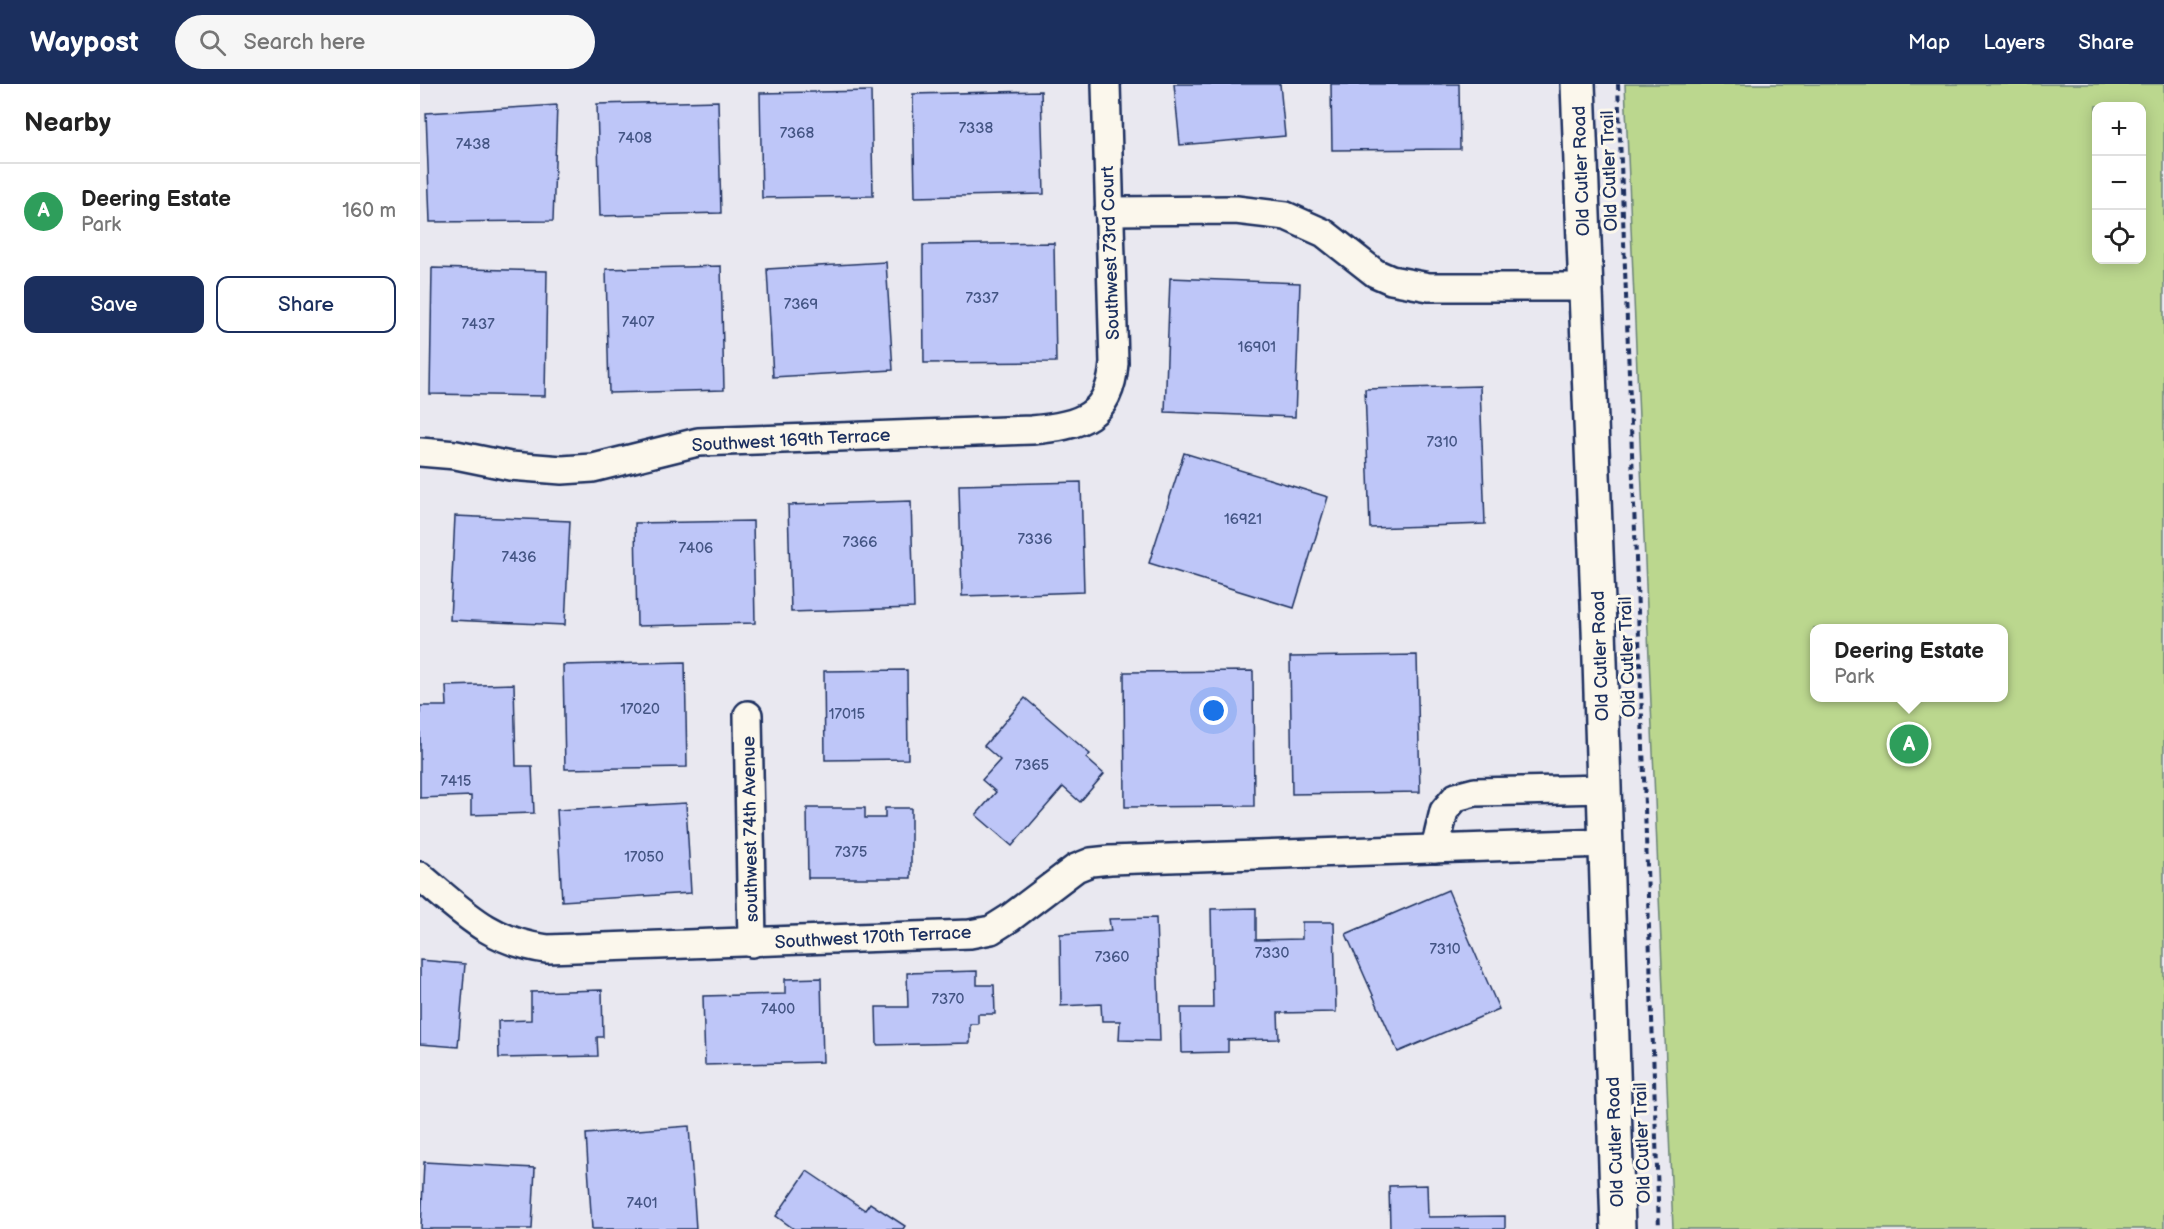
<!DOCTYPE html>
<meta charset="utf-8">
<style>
:root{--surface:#fff;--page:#f6f6f6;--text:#222;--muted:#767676;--line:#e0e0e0;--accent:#1b2f5e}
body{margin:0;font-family:"Balsamiq Sans",sans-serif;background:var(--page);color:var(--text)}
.controls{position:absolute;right:18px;top:18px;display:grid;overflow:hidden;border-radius:12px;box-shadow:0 3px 15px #0003}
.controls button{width:54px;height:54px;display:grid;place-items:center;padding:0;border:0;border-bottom:2px solid var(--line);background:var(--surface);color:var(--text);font:30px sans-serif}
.you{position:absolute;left:794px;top:627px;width:21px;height:21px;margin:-15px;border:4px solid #fff;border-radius:50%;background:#1a73e8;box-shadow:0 0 0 9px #1a73e833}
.badge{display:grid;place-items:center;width:39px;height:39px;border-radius:50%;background:var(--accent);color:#fff;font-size:20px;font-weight:700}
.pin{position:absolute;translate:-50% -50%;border:3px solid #fff;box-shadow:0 2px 6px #0006}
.popup{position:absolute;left:1390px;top:540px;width:198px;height:78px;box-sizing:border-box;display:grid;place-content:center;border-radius:12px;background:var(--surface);filter:drop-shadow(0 2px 4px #0005);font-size:20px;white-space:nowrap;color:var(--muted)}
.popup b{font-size:22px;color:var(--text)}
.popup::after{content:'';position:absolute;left:50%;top:100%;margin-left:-12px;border:12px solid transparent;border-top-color:var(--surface)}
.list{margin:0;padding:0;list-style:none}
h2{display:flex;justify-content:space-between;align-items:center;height:78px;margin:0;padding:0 24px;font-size:26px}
h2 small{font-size:20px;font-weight:400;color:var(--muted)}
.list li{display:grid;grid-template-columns:39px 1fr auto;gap:18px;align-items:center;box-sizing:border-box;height:96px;padding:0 24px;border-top:2px solid var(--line)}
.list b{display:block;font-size:22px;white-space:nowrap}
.list p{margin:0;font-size:20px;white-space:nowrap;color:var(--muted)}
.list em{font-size:20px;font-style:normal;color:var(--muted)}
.actions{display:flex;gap:12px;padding:18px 24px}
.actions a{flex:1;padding:14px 0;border:2px solid var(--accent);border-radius:12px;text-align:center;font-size:21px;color:var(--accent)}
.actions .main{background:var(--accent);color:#fff}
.icon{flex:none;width:33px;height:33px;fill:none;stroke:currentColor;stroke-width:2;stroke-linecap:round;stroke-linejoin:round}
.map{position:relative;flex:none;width:1744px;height:1145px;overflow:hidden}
header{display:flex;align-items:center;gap:36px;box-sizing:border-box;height:84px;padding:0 30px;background:var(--accent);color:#fff}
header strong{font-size:28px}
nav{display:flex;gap:33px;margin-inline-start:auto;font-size:21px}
.search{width:420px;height:54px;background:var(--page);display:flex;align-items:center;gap:15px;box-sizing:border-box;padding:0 21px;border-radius:33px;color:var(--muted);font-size:22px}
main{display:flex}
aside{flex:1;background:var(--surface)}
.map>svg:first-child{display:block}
</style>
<header>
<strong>Waypost</strong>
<div class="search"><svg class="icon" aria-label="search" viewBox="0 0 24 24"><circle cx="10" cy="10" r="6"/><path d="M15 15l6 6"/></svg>Search here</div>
<nav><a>Map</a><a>Layers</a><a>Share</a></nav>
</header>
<main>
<aside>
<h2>Nearby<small></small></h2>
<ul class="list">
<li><span class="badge" style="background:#2e9e5b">A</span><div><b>Deering Estate</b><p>Park</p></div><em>160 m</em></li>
</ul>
<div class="actions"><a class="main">Save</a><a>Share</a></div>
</aside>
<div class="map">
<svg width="1744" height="1145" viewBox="0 0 1744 1145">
<rect width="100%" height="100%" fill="#e9e8f0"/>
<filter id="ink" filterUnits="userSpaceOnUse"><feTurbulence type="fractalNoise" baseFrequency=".0167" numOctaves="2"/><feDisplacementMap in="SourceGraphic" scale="12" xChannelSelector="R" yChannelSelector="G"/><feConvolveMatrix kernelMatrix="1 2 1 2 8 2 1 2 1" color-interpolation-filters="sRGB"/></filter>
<g filter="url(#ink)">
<path fill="#bbd78e" stroke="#6b8376" stroke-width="1.5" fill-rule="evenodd" d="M1205 0H1744V1145H1253ZM1676 22H1722V176H1676ZM1394 544H1583V614H1394Z"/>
<g fill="#bec6f8" stroke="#1b2f5e" stroke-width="1.5">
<path d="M754 0H860L865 52 760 61Z"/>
<path d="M911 0H1039L1040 65 912 66Z"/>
<path d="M451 7 453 112 342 114 340 9Z"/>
<path d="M621 7 624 110 495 113 493 10Z"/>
<path d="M298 17 301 129 180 132 177 20Z"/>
<path d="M137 21 133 137 10 138 6 29Z"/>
<path d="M634 159 636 278 504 279 503 161Z"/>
<path d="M466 178 473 286 353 293 347 185Z"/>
<path d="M301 182 304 306 189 309 186 185Z"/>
<path d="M12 184 127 187 125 312 10 310Z"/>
<path d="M750 194 880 199 875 333 745 328Z"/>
<path d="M1060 302 1065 440 950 444 945 305Z"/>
<path d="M764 369 908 413 874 524 729 479Z"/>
<path d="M661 398 664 508 542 512 539 401Z"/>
<path d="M491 417 494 524 371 528 368 421Z"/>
<path d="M35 432 150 437 145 541 30 536Z"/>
<path d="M333 437 335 539 217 542 215 439Z"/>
<path d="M997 571 1000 708 872 710 870 573Z"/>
<path d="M265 578 267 683 145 685 143 581Z"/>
<path d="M487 586 488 675 405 676 404 587Z"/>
<path d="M833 587 834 722 705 723 704 588Z"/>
<path d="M94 600 96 682H112L114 729 51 731V712L0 714V622H27L26 602Z"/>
<path d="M605 614 670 670 666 674 684 690 660 718 643 703 592 762 556 731 576 708 562 696 580 676 564 662Z"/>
<path d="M266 719 271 809 142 817 137 726Z"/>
<path d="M387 724H445V734H465V724H491V794H388Z"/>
<path d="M1028 806 1079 925 978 968 926 850Z"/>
<path d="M836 824V856L882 855V838H914L916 928 858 929 859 955 808 956V968L762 969 761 924H793L791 825Z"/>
<path d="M736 834 740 957 699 956 700 937H682L681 920 641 922 640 850 691 847 689 835Z"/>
<path d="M0 876 45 880 38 963 0 960Z"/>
<path d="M557 887V901H574L575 930H558V940H550V959L457 961 456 923H488L487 889Z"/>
<path d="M401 894 403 978 285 981 283 912 365 910V895Z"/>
<path d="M182 906 183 953H177L178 972 79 974 78 937 111 936V908Z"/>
<path d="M269 1042 276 1145H172L166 1050Z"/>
<path d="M4 1078 115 1084 112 1145H1Z"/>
<path d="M387 1087 445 1126 450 1119 485 1142 483 1145H374L356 1132Z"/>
<path d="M1007 1101 1008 1133 1085 1132V1145H970L969 1102Z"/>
</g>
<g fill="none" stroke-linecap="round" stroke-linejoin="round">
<defs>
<g id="street">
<path d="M689 127 816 126 866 132 904 149 955 189 971 196 1009 203H1166"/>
<path d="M0 368 36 371 90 382 142 386 173 384 278 358 612 346C660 342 690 333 694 279L686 0"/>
<path d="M328 631 332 859"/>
<path d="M1015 765 1024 727 1036 713 1055 708 1184 705"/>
<path d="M0 792C42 827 70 858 127 865L550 850 571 846 590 834 656 784 671 778 690 776 1186 759"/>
</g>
<path id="secondary" d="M1158 0 1179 545 1198 1145"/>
</defs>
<use href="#street" stroke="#1b2f5e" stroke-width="32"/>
<use href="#secondary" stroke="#1b2f5e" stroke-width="38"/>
<path stroke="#1b2f5e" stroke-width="4" stroke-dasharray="6 4.5" stroke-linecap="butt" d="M1198 0 1222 632 1239 1145"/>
<use href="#street" stroke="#fbf7ec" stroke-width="27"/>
<use href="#secondary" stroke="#fbf7ec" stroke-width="33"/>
</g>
</g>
<g text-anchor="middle" stroke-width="6" stroke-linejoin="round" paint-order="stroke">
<g font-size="15" fill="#445584">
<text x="556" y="49">7338</text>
<text x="377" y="54">7368</text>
<text x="215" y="59">7408</text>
<text x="53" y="65">7438</text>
<text x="562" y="219">7337</text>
<text x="381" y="225">7369</text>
<text x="218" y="243">7407</text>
<text x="58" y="245">7437</text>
<text x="837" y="268">16901</text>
<text x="1022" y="363">7310</text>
<text x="823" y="440">16921</text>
<text x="615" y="460">7336</text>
<text x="440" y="463">7366</text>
<text x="276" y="469">7406</text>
<text x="99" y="478">7436</text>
<text x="220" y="630">17020</text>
<text x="427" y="635">17015</text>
<text x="612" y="686">7365</text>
<text x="36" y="702">7415</text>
<text x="431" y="773">7375</text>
<text x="224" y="778">17050</text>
<text x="1025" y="870">7310</text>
<text x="852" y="874">7330</text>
<text x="692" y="878">7360</text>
<text x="528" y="920">7370</text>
<text x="358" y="930">7400</text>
<text x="222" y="1124">7401</text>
</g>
<g font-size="18" fill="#1b2f5e" stroke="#fbf7ec">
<text transform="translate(1161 87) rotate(-92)" y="6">Old Cutler Road</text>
<text transform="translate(1189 87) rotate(-92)" y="6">Old Cutler Trail</text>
<text transform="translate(690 169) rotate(-92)" y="6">Southwest 73rd Court</text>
<text transform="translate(371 356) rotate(-3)" y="6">Southwest 169th Terrace</text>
<text transform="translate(1180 572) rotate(-92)" y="6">Old Cutler Road</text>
<text transform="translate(1207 573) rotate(-92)" y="6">Old Cutler Trail</text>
<text transform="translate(330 745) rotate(-91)" y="6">southwest 74th Avenue</text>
<text transform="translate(453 853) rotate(-3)" y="6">Southwest 170th Terrace</text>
<text transform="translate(1195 1058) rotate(-92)" y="6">Old Cutler Road</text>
<text transform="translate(1222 1059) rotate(-92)" y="6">Old Cutler Trail</text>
</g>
</g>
</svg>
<div class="controls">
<button>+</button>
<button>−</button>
<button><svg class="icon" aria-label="locate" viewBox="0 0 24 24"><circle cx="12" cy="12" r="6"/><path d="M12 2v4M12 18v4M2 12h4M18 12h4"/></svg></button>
</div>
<div class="you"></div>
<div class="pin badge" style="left:1489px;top:660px;background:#2e9e5b">A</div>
<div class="popup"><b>Deering Estate</b>Park</div>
</div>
</main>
